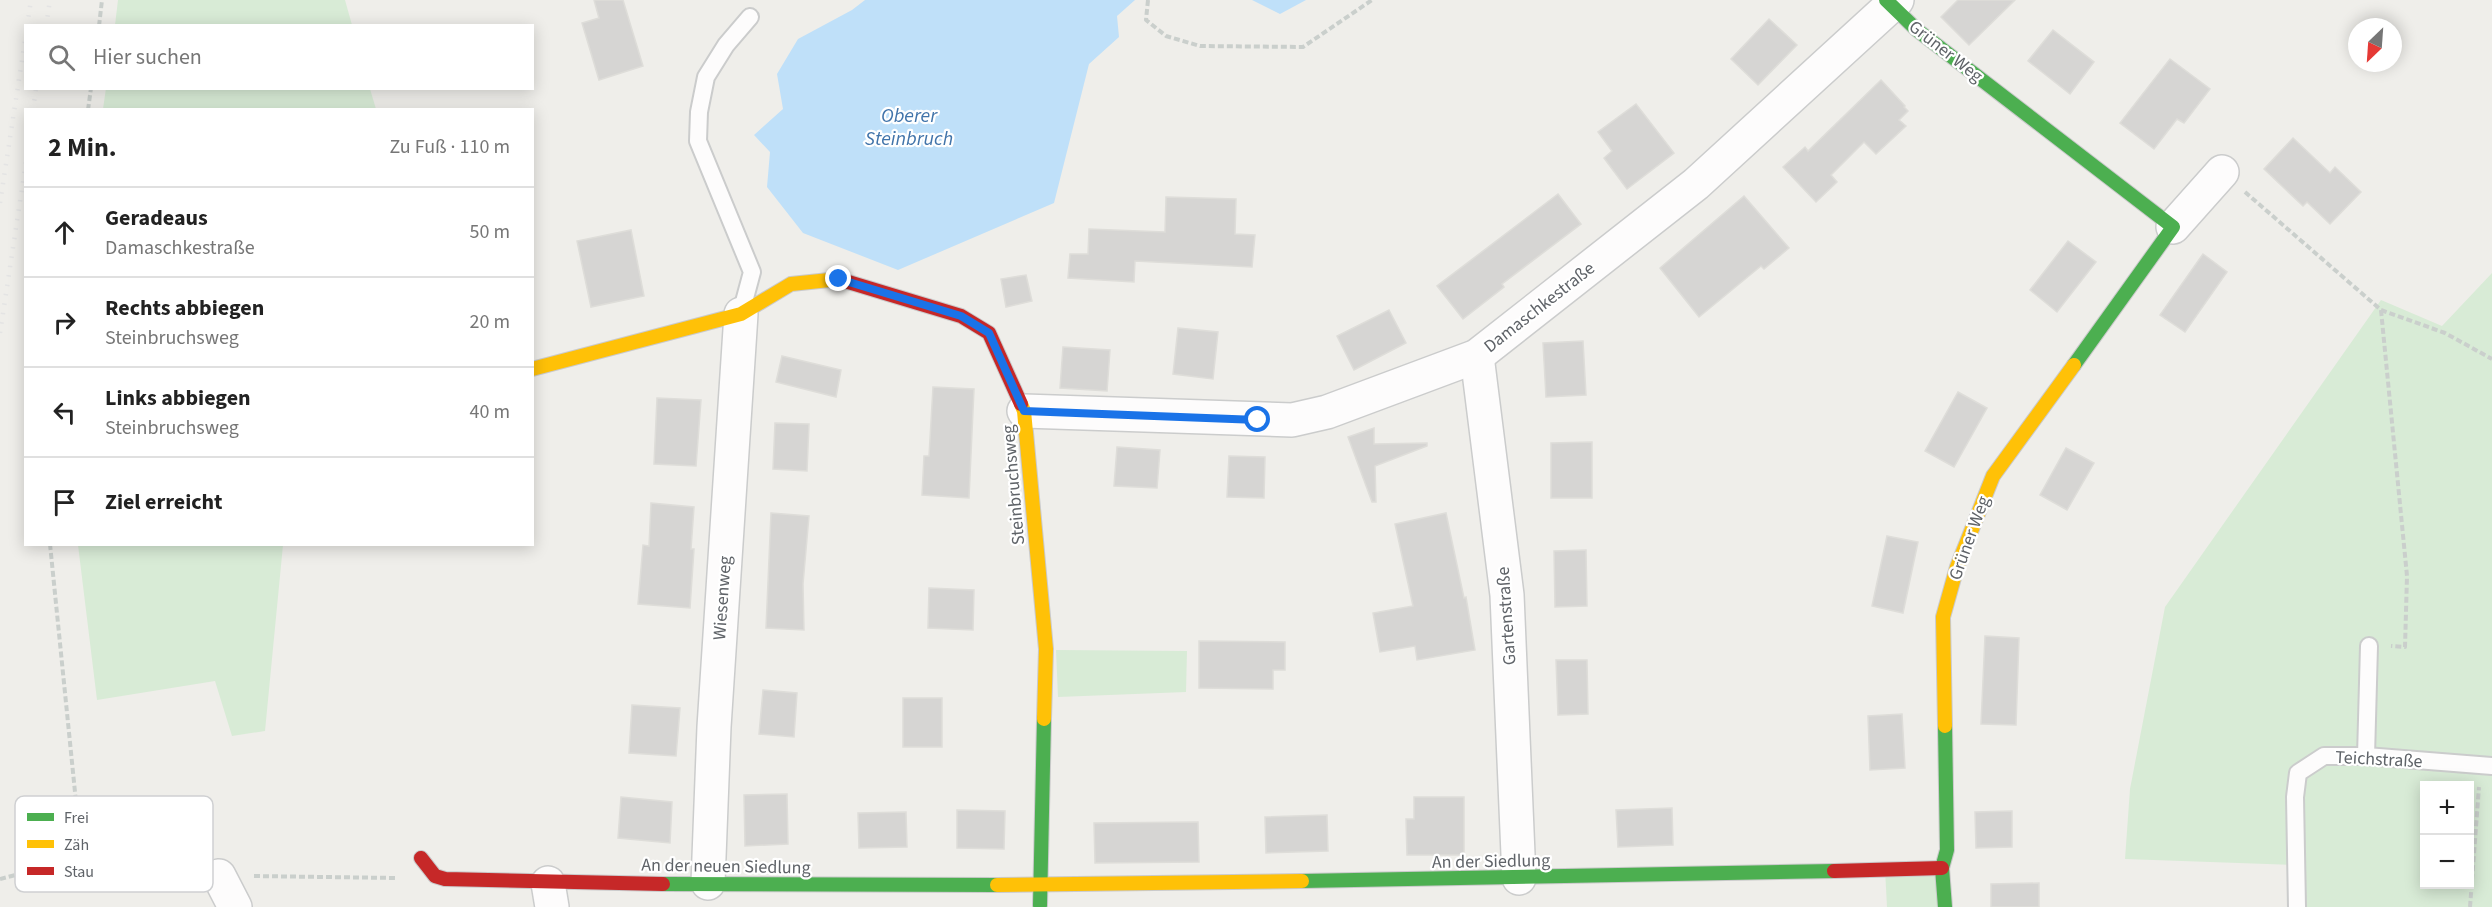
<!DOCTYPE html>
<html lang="de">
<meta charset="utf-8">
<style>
:root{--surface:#fff;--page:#f6f6f6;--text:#222;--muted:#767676;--line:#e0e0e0}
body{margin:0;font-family:"Source Sans 3",sans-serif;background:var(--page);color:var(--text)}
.controls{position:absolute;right:18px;bottom:18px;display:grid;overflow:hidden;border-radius:0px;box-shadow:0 3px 15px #0003}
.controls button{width:54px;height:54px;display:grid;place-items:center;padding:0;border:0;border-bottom:2px solid var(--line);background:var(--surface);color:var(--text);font:30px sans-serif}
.compass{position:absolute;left:2348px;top:18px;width:54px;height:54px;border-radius:50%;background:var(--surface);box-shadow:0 3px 15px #0003;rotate:205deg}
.stop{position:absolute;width:18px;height:18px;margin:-14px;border:4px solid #1a73e8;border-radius:50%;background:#fff}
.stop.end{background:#1a73e8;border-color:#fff;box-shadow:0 2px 6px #0008}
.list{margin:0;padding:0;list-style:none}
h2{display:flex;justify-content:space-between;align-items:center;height:78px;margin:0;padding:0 24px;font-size:26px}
h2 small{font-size:20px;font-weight:400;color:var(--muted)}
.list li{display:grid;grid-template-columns:39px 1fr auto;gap:18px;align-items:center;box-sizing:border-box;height:90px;padding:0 24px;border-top:2px solid var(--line)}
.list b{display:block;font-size:22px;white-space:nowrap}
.list p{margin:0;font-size:20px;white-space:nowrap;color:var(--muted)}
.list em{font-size:20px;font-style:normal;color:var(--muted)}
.icon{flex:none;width:33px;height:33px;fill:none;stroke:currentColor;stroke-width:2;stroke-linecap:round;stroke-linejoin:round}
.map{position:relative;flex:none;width:2492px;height:907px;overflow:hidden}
.search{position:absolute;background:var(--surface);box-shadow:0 3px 15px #0003;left:24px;top:24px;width:510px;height:66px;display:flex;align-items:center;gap:15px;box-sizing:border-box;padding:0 21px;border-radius:0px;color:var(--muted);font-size:22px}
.panel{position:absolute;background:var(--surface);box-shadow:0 3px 15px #0003;left:24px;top:108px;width:510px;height:438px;border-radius:0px}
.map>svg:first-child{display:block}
</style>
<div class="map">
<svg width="2492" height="907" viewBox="0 0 2492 907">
<rect width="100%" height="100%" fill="#efeeea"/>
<g fill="#d8ebd6" fill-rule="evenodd">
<path d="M118 0H345L352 25H115Z"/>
<path d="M106 88 370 89 376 109H103Z"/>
<path d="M2492 273V907H2297L2294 865 2125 859 2130 789 2165 607 2381 300 2442 326ZM2424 786H2470V884H2424Z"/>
<path d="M78 545H283L265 731 232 736 215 681 97 700Z"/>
<path d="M1056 650 1187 651 1186 692 1058 697Z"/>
<path d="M1942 868 1945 907H1887L1885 869Z"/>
</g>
<g fill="#bfe0f9">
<path d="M865 0H1135L1117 16 1119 37 1089 64 1054 203 898 270 803 233 767 187 770 152 754 135 783 109 777 74 798 39 852 10Z"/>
<path d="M1252 0H1306L1280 14Z"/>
</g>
<g fill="#d6d5d3" stroke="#deddd9" stroke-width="1.5">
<path d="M594 0H623L643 66 599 80 582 23 599 18Z"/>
<path d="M1958 0H2015L1969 45 1941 17Z"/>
<path d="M1769 19 1797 45 1758 85 1731 59Z"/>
<path d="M2053 30 2094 62 2070 94 2028 61Z"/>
<path d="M2170 59 2210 89 2184 123 2177 119 2154 149 2120 123Z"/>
<path d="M1881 80 1905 106 1904 107 1908 111 1899 120 1906 126 1876 154 1864 142 1831 175 1837 182 1816 202 1783 167 1805 147 1808 151Z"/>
<path d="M1636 104 1674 153 1627 189 1604 158 1612 151 1598 132Z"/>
<path d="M2293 138 2330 173 2335 167 2361 192 2330 224 2307 202 2303 206 2264 169Z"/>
<path d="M1558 194 1581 224 1502 284 1504 287 1463 319 1437 286Z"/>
<path d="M1744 196 1789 248 1764 269 1761 266 1699 317 1660 268Z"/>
<path d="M1166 197 1236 199 1235 234 1255 235 1252 267 1135 261 1134 282 1068 278 1070 254H1088L1089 229 1165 232Z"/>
<path d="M631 230 644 296 591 307 577 241Z"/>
<path d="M2068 241 2096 262 2057 312 2030 290Z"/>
<path d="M2203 254 2227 272 2185 332 2160 315Z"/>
<path d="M1026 275 1032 301 1006 307 1001 279Z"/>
<path d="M1389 310 1406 343 1354 370 1337 336Z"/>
<path d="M1178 328 1218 332 1213 379 1173 374Z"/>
<path d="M1583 341 1586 395 1546 397 1543 343Z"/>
<path d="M1063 347 1110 350 1107 391 1060 388Z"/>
<path d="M782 356 841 370 836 397 776 382Z"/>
<path d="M933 387 974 389 969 498 922 495 924 456H929Z"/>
<path d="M1958 392 1987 408 1954 467 1925 451Z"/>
<path d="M657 398 701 400 696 466 654 464Z"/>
<path d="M775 423 809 424 807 471 773 469Z"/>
<path d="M1374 428V444L1427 443V446L1375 466 1376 502H1372L1348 437Z"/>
<path d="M1592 442V498H1551V443Z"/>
<path d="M1117 447 1160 450 1157 488 1114 486Z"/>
<path d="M2066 448 2094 463 2067 510 2040 495Z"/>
<path d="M1229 456 1265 457 1264 498 1227 497Z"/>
<path d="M651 503 694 507 691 549H694L690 608 638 604 643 545 649 546Z"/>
<path d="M771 513 809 516 803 584 804 630 766 628Z"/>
<path d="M1446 513 1464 598 1466 597 1475 650 1417 660 1415 646 1380 652 1373 613 1413 606 1395 524Z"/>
<path d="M1887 536 1918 542 1903 613 1872 606Z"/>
<path d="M1586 550 1587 606 1555 607 1554 551Z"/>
<path d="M929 588 974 590 973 630 928 628Z"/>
<path d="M1985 636 2019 638 2016 725 1981 724Z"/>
<path d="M1199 641 1285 642V670H1273V689L1199 688Z"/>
<path d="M1556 660H1587L1588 714 1558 715Z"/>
<path d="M763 690 797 693 794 737 759 734Z"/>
<rect x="903" y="698" width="39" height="49"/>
<path d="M632 705 680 708 676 756 629 753Z"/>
<path d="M1902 714 1905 768 1870 770 1868 716Z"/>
<path d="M787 794 788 844 745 846 744 795Z"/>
<path d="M621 797 672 802 670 843 618 838Z"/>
<path d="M1414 797H1464V855H1407L1406 819H1414Z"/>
<path d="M1672 808 1673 845 1618 847 1616 810Z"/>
<path d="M957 810 1005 811 1004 849 957 848Z"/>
<path d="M2012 811V847L1976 848 1975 812Z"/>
<path d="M906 812 907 847 859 848 858 813Z"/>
<path d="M1327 815 1328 851 1266 853 1265 817Z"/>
<path d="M1198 822 1199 862 1095 863 1094 823Z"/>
<path d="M2039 883V907H1991V884Z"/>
</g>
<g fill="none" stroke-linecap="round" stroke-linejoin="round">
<defs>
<g id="lane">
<path d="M741 313 752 272 698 141 699 112 706 77 726 45 750 17"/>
<path d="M2366 756 2369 646"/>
<path d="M2297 907 2295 797 2298 773 2324 756H2366L2492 766"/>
</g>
<g id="street">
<path d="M2173 227 2222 172"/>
<path d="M1477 356 1507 595 1519 878"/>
<path d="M1024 411 1292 420 1327 412 1477 356 1696 184 1897 0"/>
<path d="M219 876 235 907"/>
<path d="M548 883 552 907"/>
<path d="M708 883 714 727 741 314"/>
</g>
<g id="fast">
<path d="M1886 0 1917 30 2173 227 2074 365"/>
<path d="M1945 726 1947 850 1942 868 1945 907"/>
<path d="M1302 881 1834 871"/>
<path d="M663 884 997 885"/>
<path d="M1040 905 1044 719"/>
</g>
<g id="slow">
<path d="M532 369 741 314 791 284 839 279 845 281"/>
<path d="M1021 404 1024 411 1046 649 1044 719"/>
<path d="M1945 726 1943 617 1957 567 1993 476 2074 365"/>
<path d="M997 885 1302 881"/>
</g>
<g id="jam">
<path d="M845 281 961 316 989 333 1021 404"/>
<path d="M421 858 435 876 445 879 663 884"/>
<path d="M1834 871 1942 868"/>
</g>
</defs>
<use href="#lane" stroke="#cbcccc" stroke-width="20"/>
<use href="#street" stroke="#cbcccc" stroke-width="36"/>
<use href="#fast" stroke="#cacacb" stroke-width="16"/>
<use href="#slow" stroke="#cacacb" stroke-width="16"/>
<use href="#jam" stroke="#cacacb" stroke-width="16"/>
<g stroke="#cacfcc" stroke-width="4" stroke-dasharray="6 3" stroke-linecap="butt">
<path d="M1148 0 1146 20 1166 36 1200 46 1303 47 1372 0"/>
<path d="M99 26 102 0"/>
<path d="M88 110 91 88"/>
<path d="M2245 192 2381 310 2445 333 2492 359"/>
<path d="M2381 310 2407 576 2405 647 2391 646"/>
<path d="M50 544 76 802 68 830 82 858"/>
<path d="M254 876 397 878"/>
<path d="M0 879 82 858 127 863 180 877H190"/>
<path d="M2470 907 2479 787"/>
</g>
<use href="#lane" stroke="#fdfcfc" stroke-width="16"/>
<use href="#street" stroke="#fdfcfc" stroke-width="33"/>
<use href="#fast" stroke="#4caf50" stroke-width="14"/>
<use href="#slow" stroke="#ffc107" stroke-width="14"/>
<use href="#jam" stroke="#c62828" stroke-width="14"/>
<g stroke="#e4e4e4" stroke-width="4.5" stroke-dasharray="1.5 8" stroke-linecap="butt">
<path d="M27 26 31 0"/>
<path d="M46 26 50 0"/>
<path d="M33 110 36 88"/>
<path d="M0 203 26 34"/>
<path d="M0 333 26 162"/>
</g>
</g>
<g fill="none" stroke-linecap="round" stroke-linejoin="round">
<path stroke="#1a73e8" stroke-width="8" d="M839 279 961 316 989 333 1024 411 1258 420"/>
</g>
<g text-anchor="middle" stroke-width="4.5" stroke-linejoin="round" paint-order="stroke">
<g font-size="18" fill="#5f6368" stroke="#fff">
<text transform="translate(1946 51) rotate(38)" y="6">Grüner Weg</text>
<text transform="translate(1539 307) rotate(-38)" y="6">Damaschkestraße</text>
<text transform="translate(1013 485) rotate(-95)" y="6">Steinbruchsweg</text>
<text transform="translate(1969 538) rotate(-70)" y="6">Grüner Weg</text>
<text transform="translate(722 598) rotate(-86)" y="6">Wiesenweg</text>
<text transform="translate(1506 616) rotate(-94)" y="6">Gartenstraße</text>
<text transform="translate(2379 759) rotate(3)" y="6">Teichstraße</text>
<text transform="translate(1491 861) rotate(-1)" y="6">An der Siedlung</text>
<text transform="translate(726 866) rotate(1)" y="6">An der neuen Siedlung</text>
</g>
<g font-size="20" font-style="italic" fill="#4174aa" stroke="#fff">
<text x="909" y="122">Oberer<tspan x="909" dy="23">Steinbruch</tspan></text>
</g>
</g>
<rect x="15" y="796" width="198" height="96" rx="9" fill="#fff" stroke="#cfd0d2" stroke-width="1.5"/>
<rect x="27" y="813" width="27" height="8" fill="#4caf50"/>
<rect x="27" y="840" width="27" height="8" fill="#ffc107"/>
<rect x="27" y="867" width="27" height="8" fill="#c62828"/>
<g font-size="16" fill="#5f6368">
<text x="64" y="823">Frei</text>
<text x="64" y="850">Zäh</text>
<text x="64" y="877">Stau</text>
</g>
</svg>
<div class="controls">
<button>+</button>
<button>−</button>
</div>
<svg class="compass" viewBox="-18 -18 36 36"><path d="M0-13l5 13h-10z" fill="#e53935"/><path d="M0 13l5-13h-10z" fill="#767676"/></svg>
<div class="stop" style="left:1258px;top:420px"></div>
<div class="stop end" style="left:839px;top:279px"></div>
<div class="search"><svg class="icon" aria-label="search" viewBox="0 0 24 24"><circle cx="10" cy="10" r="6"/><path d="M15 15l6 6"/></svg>Hier suchen</div>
<section class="panel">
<h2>2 Min.<small>Zu Fuß · 110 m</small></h2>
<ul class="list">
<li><svg class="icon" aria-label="ahead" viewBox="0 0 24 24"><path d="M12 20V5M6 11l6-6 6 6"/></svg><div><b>Geradeaus</b><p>Damaschkestraße</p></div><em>50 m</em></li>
<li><svg class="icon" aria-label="right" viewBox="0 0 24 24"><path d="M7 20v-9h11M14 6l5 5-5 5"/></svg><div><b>Rechts abbiegen</b><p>Steinbruchsweg</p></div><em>20 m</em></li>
<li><svg class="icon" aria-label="left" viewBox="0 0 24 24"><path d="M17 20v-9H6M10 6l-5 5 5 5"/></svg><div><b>Links abbiegen</b><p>Steinbruchsweg</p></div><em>40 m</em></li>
<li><svg class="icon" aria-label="arrive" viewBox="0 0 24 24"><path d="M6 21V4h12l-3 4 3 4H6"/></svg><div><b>Ziel erreicht</b></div></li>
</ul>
</section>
</div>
